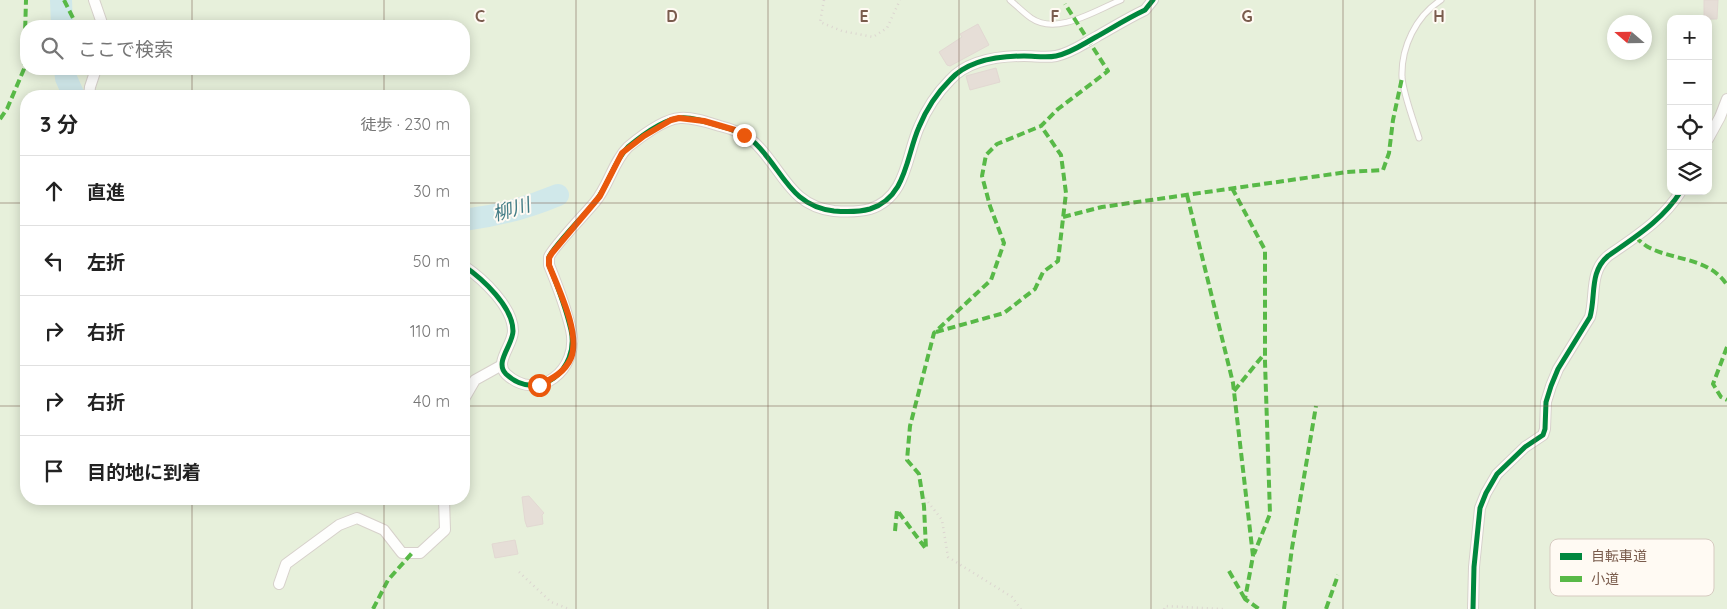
<!DOCTYPE html>
<html lang="ja">
<meta charset="utf-8">
<style>
:root{--surface:#fff;--page:#f6f6f6;--text:#222;--muted:#767676;--line:#e0e0e0}
body{margin:0;font-family:Quicksand,"Noto Sans JP",sans-serif;background:var(--page);color:var(--text)}
.controls{position:absolute;right:15px;top:15px;display:grid;overflow:hidden;border-radius:10px;box-shadow:0 2px 12px #0003}
.controls button{width:45px;height:45px;display:grid;place-items:center;padding:0;border:0;border-bottom:1px solid var(--line);background:var(--surface);color:var(--text);font:25px sans-serif}
.compass{position:absolute;left:1607px;top:15px;width:45px;height:45px;border-radius:50%;background:var(--surface);box-shadow:0 2px 12px #0003;rotate:290deg}
.stop{position:absolute;width:15px;height:15px;margin:-11px;border:4px solid #ea580c;border-radius:50%;background:#fff}
.stop.end{background:#ea580c;border-color:#fff;box-shadow:0 1px 5px #0008}
.list{margin:0;padding:0;list-style:none}
h2{display:flex;justify-content:space-between;align-items:center;height:65px;margin:0;padding:0 20px;font-size:21px}
h2 small{font-size:16px;font-weight:400;color:var(--muted)}
.list li{display:grid;grid-template-columns:32px 1fr auto;gap:15px;align-items:center;box-sizing:border-box;height:70px;padding:0 20px;border-top:1px solid var(--line)}
.list b{display:block;font-size:19px;white-space:nowrap}
.list em{font-size:16px;font-style:normal;color:var(--muted)}
.icon{flex:none;width:28px;height:28px;fill:none;stroke:currentColor;stroke-width:2;stroke-linecap:round;stroke-linejoin:round}
.map{position:relative;flex:none;width:1727px;height:609px;overflow:hidden}
.search{position:absolute;background:var(--surface);box-shadow:0 2px 12px #0003;left:20px;top:20px;width:450px;height:55px;display:flex;align-items:center;gap:12px;box-sizing:border-box;padding:0 18px;border-radius:20px;color:var(--muted);font-size:19px}
.panel{position:absolute;background:var(--surface);box-shadow:0 2px 12px #0003;left:20px;top:90px;width:450px;height:415px;border-radius:20px}
.map>svg:first-child{display:block}
</style>
<div class="map">
<svg width="1727" height="609" viewBox="0 0 1727 609">
<rect width="100%" height="100%" fill="#f9f5f0"/>
<path fill="#e7f0db" fill-rule="evenodd" d="M0 0H1727V609H0ZM1671 19H1708V191H1671ZM1614 22H1644V52H1614ZM26 26H464V69H26ZM26 96H464V499H26Z"/>
<g fill="none" stroke-linecap="round" stroke-linejoin="round">
<g stroke="#d0e8ea" stroke-width="22">
<path d="M61 0 62 26"/>
<path d="M65 69 66 78 74 96"/>
<path d="M464 220C497 216 527 208 558 195"/>
</g>
</g>
<g fill="#e6ded7" stroke="#e2d8d2">
<path d="M1704 0H1718L1717 19H1704Z"/>
<path d="M978 24 989 45 950 66 947 65 939 52 962 37 960 34Z"/>
<path d="M996 68 1000 82 970 90 966 76Z"/>
<path d="M529 496 544 513 542 515 543 524 527 527 525 521 522 497Z"/>
<path d="M515 540 518 554 495 558 492 544Z"/>
</g>
<g fill="none" stroke-linecap="round" stroke-linejoin="round">
<defs>
<g id="service">
<path d="M1010 0C1017 6 1024 13 1031 18 1057 36 1096 10 1121 0"/>
<path d="M1419 138C1414 122 1403 93 1402 77 1401 47 1416 16 1441 0"/>
</g>
<g id="minor">
<path d="M94 0 103 26"/>
<path d="M89 96 90 87 96 69"/>
<path d="M1708 139 1720 117 1727 99"/>
<path d="M464 266C483 279 513 307 513 331 513 345 494 362 506 374 538 404 580 369 571 330 566 308 558 287 549 265 549 263 549 259 549 257 552 248 587 212 595 202 609 185 613 162 628 147 640 137 664 119 680 118 693 117 707 122 720 126 733 129 745 134 755 143 783 170 790 206 834 211 846 212 859 212 870 209 907 197 906 156 919 127 926 110 937 93 950 80 968 60 999 56 1024 56 1035 56 1046 58 1056 56 1071 53 1083 44 1096 37 1112 28 1128 18 1145 10L1153 0"/>
<path d="M464 399 475 380 502 365"/>
<path d="M279 584 286 564 339 525 357 518 384 530 402 553H420L445 530 444 499"/>
<path d="M1473 609 1474 567 1480 508 1486 493 1497 474 1525 447 1543 435 1545 429 1546 402 1551 386 1558 369 1590 317C1596 296 1589 272 1608 256 1635 237 1663 220 1681 191"/>
</g>
</defs>
<use href="#service" stroke="#d7d1cb" stroke-width="7"/>
<use href="#minor" stroke="#d7d1cb" stroke-width="12"/>
<g stroke="#dcd5d0" stroke-width="2.5" stroke-dasharray="1 4" stroke-linecap="butt">
<path d="M824 0 820 22 842 31 873 37 887 28 900 0"/>
<path d="M922 494 942 520 948 557 1012 597 1021 609"/>
<path d="M519 572 551 602 569 609"/>
<path d="M1164 609 1165 606 1223 609"/>
</g>
<use href="#service" stroke="#fefefd" stroke-width="5"/>
<use href="#minor" stroke="#fefefd" stroke-width="10"/>
<g stroke="#58b947" stroke-width="4" stroke-dasharray="8 4" stroke-linecap="butt">
<path d="M64 0 77 26"/>
<path d="M0 119 7 109 24 69 26 0"/>
<path d="M1232 188 1265 250V362L1270 514 1254 554"/>
<path d="M1187 195 1233 383 1253 556 1245 599 1259 609"/>
<path d="M1063 217 1102 207 1347 172 1383 170 1389 153 1393 120 1402 78"/>
<path d="M1635 237C1639 240 1643 244 1648 247 1674 261 1709 257 1727 285"/>
<path d="M936 332 1004 313 1035 289 1043 272 1058 261 1066 193 1061 155 1041 126"/>
<path d="M1727 347 1713 384 1721 397 1727 400"/>
<path d="M1234 391 1265 353"/>
<path d="M895 531 897 510 926 549 924 506 919 474 907 460 910 426 934 333 991 280 1004 243 990 206 982 176 986 155 997 144 1041 126 1058 109 1108 71 1065 4"/>
<path d="M1229 571 1245 599"/>
<path d="M373 609 388 580 412 553"/>
<path d="M1284 609 1292 548 1316 406"/>
<path d="M1326 609 1338 575"/>
</g>
<defs>
<g id="cycleway">
<path d="M464 266C483 279 513 307 513 331 513 345 494 362 506 374 538 404 580 369 571 330 566 308 558 287 549 265 549 263 549 259 549 257 552 248 587 212 595 202 609 185 613 162 628 147 640 137 664 119 680 118 693 117 707 122 720 126 733 129 745 134 755 143 783 170 790 206 834 211 846 212 859 212 870 209 907 197 906 156 919 127 926 110 937 93 950 80 968 60 999 56 1024 56 1035 56 1046 58 1056 56 1071 53 1083 44 1096 37 1112 28 1128 18 1145 10L1153 0"/>
<path d="M1473 609 1474 567 1480 508 1486 493 1497 474 1525 447 1543 435 1545 429 1546 402 1551 386 1558 369 1590 317C1596 296 1589 272 1608 256 1635 237 1663 220 1681 191"/>
</g>
</defs>
<use href="#cycleway" stroke="#fffaf3" stroke-width="8"/>
<use href="#cycleway" stroke="#00873e" stroke-width="5"/>
</g>
<g fill="none" stroke-linecap="round" stroke-linejoin="round">
<path stroke="#ea580c" stroke-width="6" d="M539 385C552 379 565 372 571 358 581 334 558 288 549 265V258L552 253 600 196 622 153 644 136 671 120 679 118 704 121 735 130 744 135"/>
</g>
<path fill="none" stroke="#7a5c4d" stroke-width="1" stroke-opacity="0.55" d="M192 0V26M384 0V26M576 0V609M768 0V609M959 0V609M1151 0V609M1343 0V609M1535 0V609M192 69V96M384 69V96M0 203H26M464 203H1727M0 406H26M464 406H1727M192 499V609M384 499V609"/>
<g text-anchor="middle" stroke-width="4" stroke-linejoin="round" paint-order="stroke">
<g font-size="19" font-style="italic" fill="#437c86" stroke="#fffaf3">
<text transform="translate(511 209) rotate(-16)" y="7">柳川</text>
</g>
</g>
<rect x="1550" y="539" width="164" height="57" rx="8" fill="#fffaf3" stroke="#d7cbc1" stroke-width="1"/>
<rect x="1560" y="553" width="22" height="7" fill="#00873e"/>
<rect x="1560" y="576" width="22" height="6" fill="#58b947"/>
<g font-size="14" fill="#7a5c4d">
<text x="1591" y="561">自転車道</text>
<text x="1591" y="584">小道</text>
</g>
<g font-size="16" text-anchor="middle" font-weight="bold" fill="#7a5c4d" stroke="#fffaf3" stroke-width="4" stroke-linejoin="round" paint-order="stroke">
<text x="480" y="22">C</text>
<text x="672" y="22">D</text>
<text x="864" y="22">E</text>
<text x="1055" y="22">F</text>
<text x="1247" y="22">G</text>
<text x="1439" y="22">H</text>
</g>
</svg>
<div class="controls">
<button>+</button>
<button>−</button>
<button><svg class="icon" aria-label="locate" viewBox="0 0 24 24"><circle cx="12" cy="12" r="6"/><path d="M12 2v4M12 18v4M2 12h4M18 12h4"/></svg></button>
<button><svg class="icon" aria-label="layers" viewBox="0 0 24 24"><path d="M12 4l9 5-9 5-9-5zM3 14l9 5 9-5"/></svg></button>
</div>
<svg class="compass" viewBox="-18 -18 36 36"><path d="M0-13l5 13h-10z" fill="#e53935"/><path d="M0 13l5-13h-10z" fill="#767676"/></svg>
<div class="stop" style="left:539px;top:385px"></div>
<div class="stop end" style="left:744px;top:135px"></div>
<div class="search"><svg class="icon" aria-label="search" viewBox="0 0 24 24"><circle cx="10" cy="10" r="6"/><path d="M15 15l6 6"/></svg>ここで検索</div>
<section class="panel">
<h2>3 分<small>徒歩 · 230 m</small></h2>
<ul class="list">
<li><svg class="icon" aria-label="ahead" viewBox="0 0 24 24"><path d="M12 20V5M6 11l6-6 6 6"/></svg><div><b>直進</b></div><em>30 m</em></li>
<li><svg class="icon" aria-label="left" viewBox="0 0 24 24"><path d="M17 20v-9H6M10 6l-5 5 5 5"/></svg><div><b>左折</b></div><em>50 m</em></li>
<li><svg class="icon" aria-label="right" viewBox="0 0 24 24"><path d="M7 20v-9h11M14 6l5 5-5 5"/></svg><div><b>右折</b></div><em>110 m</em></li>
<li><svg class="icon" aria-label="right" viewBox="0 0 24 24"><path d="M7 20v-9h11M14 6l5 5-5 5"/></svg><div><b>右折</b></div><em>40 m</em></li>
<li><svg class="icon" aria-label="arrive" viewBox="0 0 24 24"><path d="M6 21V4h12l-3 4 3 4H6"/></svg><div><b>目的地に到着</b></div></li>
</ul>
</section>
</div>
